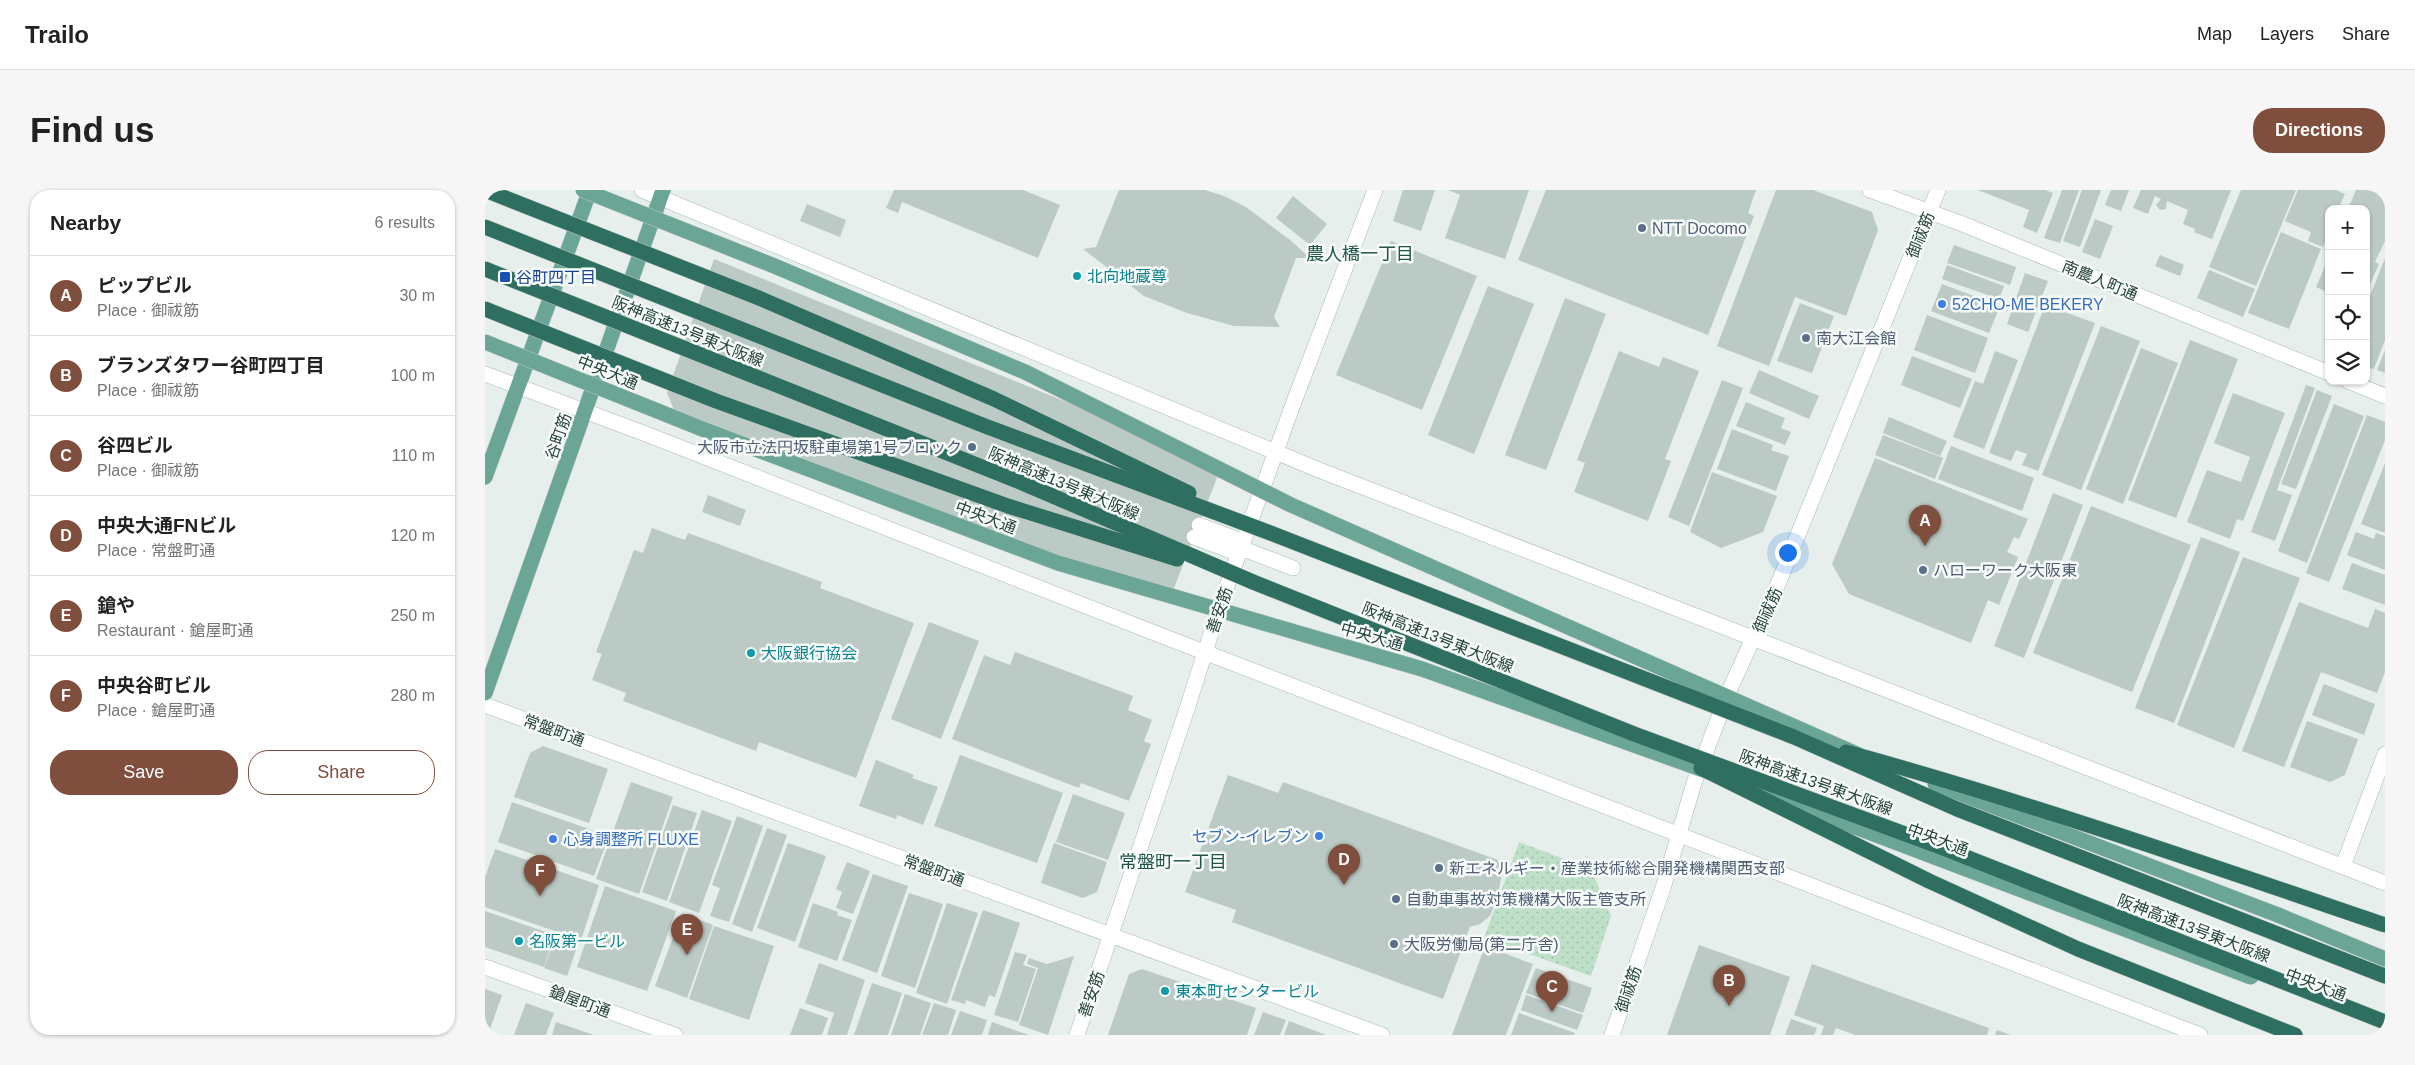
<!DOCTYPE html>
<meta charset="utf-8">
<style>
:root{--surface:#fff;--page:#f6f6f6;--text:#222;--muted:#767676;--line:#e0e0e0;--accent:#804e3d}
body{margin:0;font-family:Arial,"Noto Sans JP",sans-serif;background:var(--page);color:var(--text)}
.controls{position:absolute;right:15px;top:15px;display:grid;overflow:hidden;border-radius:10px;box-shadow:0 1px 4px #0004}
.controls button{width:45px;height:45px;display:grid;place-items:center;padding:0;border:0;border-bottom:1px solid var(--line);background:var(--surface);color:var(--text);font:25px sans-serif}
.you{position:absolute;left:1302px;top:362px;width:18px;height:18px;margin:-12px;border:4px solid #fff;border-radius:50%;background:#1a73e8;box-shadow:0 0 0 8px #1a73e833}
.badge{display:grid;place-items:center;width:32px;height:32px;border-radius:50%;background:var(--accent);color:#fff;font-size:16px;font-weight:700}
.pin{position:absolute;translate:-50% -41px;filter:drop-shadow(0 1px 2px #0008)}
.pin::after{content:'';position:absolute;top:26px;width:18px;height:15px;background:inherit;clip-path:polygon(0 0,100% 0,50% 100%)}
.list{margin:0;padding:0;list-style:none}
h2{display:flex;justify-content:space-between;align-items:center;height:65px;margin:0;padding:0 20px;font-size:21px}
h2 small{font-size:16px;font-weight:400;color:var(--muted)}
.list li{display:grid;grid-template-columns:32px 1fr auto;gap:15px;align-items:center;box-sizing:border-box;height:80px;padding:0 20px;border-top:1px solid var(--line)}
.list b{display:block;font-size:19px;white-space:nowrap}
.list p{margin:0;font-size:16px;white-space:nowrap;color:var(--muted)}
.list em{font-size:16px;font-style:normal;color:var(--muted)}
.actions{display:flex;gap:10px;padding:15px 20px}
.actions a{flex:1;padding:11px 0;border:1px solid var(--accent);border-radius:20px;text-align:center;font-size:18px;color:var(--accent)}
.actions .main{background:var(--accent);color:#fff}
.icon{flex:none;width:28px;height:28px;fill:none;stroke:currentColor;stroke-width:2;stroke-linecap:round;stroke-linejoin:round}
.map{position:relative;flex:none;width:1900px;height:845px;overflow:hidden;border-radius:20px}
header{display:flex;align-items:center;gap:30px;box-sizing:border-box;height:70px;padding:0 25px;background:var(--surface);border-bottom:1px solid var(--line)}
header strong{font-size:24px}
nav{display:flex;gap:28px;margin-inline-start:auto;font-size:18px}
.intro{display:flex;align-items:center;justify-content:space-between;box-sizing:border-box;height:120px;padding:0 30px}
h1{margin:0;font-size:35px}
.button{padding:12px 22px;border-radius:20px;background:var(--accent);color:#fff;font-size:18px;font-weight:700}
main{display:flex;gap:30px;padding:0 30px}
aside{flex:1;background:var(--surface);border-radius:20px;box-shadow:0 1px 4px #0004}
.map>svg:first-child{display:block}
</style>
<header>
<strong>Trailo</strong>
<nav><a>Map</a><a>Layers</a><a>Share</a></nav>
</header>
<div class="intro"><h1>Find us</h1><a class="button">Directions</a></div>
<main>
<aside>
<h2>Nearby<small>6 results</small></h2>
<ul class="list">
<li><span class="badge">A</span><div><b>ピップビル</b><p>Place · 御祓筋</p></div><em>30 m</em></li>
<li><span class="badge">B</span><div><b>ブランズタワー谷町四丁目</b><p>Place · 御祓筋</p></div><em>100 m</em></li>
<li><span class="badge">C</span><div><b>谷四ビル</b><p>Place · 御祓筋</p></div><em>110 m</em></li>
<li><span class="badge">D</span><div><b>中央大通FNビル</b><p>Place · 常盤町通</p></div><em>120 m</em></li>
<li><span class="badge">E</span><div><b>鎗や</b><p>Restaurant · 鎗屋町通</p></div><em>250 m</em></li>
<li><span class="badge">F</span><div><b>中央谷町ビル</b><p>Place · 鎗屋町通</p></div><em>280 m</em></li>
</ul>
<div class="actions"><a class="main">Save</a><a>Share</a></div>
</aside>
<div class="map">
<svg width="1900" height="845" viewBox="0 0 1900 845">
<defs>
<pattern id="garden-dots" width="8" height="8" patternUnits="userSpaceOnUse" patternTransform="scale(1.25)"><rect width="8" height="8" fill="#bfe0c8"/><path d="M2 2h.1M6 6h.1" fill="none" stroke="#a4c1ad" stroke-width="1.8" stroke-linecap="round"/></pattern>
</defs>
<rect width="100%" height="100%" fill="#e6efeb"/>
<path fill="url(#garden-dots)" d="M1034 652 1106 679 1126 726 1106 786 999 748Z"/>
<g fill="#bbcac4">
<path d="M409 0H538L575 15 553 68 417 12 413 23 401 18Z"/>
<path d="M634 0H720L739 6 761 17 805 50 825 68H811L789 127 795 137 749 136 702 123 659 106 598 59 611 57Z"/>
<path d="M918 0H950L936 41 908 31Z"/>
<path d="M963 0H1044L1020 69 960 48 975 5Z"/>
<path d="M1061 0H1271L1263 23 1269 26 1223 145 1033 70Z"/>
<path d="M1291 0H1328L1387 22 1393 40 1361 126 1310 107 1284 176 1232 156Z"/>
<path d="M1493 0H1560L1568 3 1552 43 1538 37 1544 20Z"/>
<path d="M1577 0H1594L1575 53 1559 48Z"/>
<path d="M1597 0H1616L1595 57 1578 51Z"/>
<path d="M1626 0H1644L1636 21 1620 15Z"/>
<path d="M1656 0H1746L1727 49 1709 42 1710 39 1698 34 1703 20 1682 11 1681 19 1675 20 1671 15 1676 9 1670 6 1663 24 1648 18Z"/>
<path d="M1756 0H1811L1771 96 1724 77Z"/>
<path d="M1813 0H1851L1860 4 1853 19H1844V42L1838 57 1823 51 1826 42 1800 31Z"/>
<path d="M1871 0H1900V51L1890 72 1894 74 1881 104V19H1863Z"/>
<path d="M808 6 842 34 825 55 791 28Z"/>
<path d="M322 14 361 30 355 47 315 31Z"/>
<path d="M1610 29 1628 36 1615 69 1597 62Z"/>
<path d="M1796 42 1836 59 1804 139 1763 123Z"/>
<path d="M906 51 992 86 937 220 851 185Z"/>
<path d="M1469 55 1531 77 1525 95 1462 73Z"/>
<path d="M1675 65 1699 75 1695 86 1670 76Z"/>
<path d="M1844 67V103L1831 97Z"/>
<path d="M1900 68V150L1889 179 1881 177V116Z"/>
<path d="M229 69 737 275 684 411 189 220 182 203Z"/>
<path d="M1462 75 1519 96 1514 109 1457 89Z"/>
<path d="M1724 80 1770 99 1758 127 1712 108Z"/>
<path d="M1540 83 1563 91 1543 142 1522 134Z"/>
<path d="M1457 94 1515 116 1504 143 1446 121Z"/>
<path d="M1003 96 1049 114 989 264 943 245Z"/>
<path d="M1080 108 1121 124 1061 280 1020 265Z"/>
<path d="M1315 113 1349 126 1327 183 1292 171Z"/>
<path d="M1560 115 1610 133 1553 281 1537 275 1542 264 1531 260 1526 271 1504 263Z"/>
<path d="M1442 125 1503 148 1490 183 1429 160Z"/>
<path d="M1616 136 1655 151 1596 300 1557 285Z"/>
<path d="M1705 150 1753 169 1691 328 1643 310Z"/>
<path d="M1656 158 1693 173 1638 314 1601 299Z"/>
<path d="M1900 160V183L1892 180Z"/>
<path d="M1134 161 1174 177 1178 167 1214 181 1180 269 1186 271 1163 331 1089 302 1100 273 1092 270Z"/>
<path d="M1510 161 1533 170 1499 259 1468 247 1490 191 1498 194Z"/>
<path d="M1427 166 1487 189 1475 218 1416 195Z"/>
<path d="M1274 180 1334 206 1324 229 1264 203Z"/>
<path d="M1237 190 1258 198 1204 336 1183 327Z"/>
<path d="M1821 195 1830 198 1792 300 1807 305 1790 351 1766 342Z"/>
<path d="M1832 200 1847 206 1811 299 1796 294Z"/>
<path d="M1748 203 1800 223 1758 331 1752 329 1745 349 1702 332 1722 280 1756 292 1765 267 1729 253Z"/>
<path d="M1261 212 1300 228 1296 238 1306 242 1300 255 1251 236Z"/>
<path d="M1849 214 1879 226 1822 373 1793 361Z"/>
<path d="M1882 225 1900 232V250L1844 392 1821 383Z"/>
<path d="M1404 227 1462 251 1455 266 1398 243Z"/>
<path d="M1247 239 1288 255 1286 260 1304 266 1291 301 1232 279Z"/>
<path d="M1398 245 1458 268 1450 289 1390 265Z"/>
<path d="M1466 256 1549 288 1537 321 1453 289Z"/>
<path d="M1390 268 1543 329 1534 349 1529 347 1522 362 1533 367 1514 415 1503 410 1486 453 1364 404 1347 374Z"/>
<path d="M1900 273V343L1876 334Z"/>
<path d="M1227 282 1292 306 1278 342 1236 358 1205 342Z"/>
<path d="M1568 303 1598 315 1539 468 1509 456Z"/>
<path d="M223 305 261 320 255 336 217 322Z"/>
<path d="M1606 316 1706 355 1647 502 1548 463Z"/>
<path d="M167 338 200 350 203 343 337 392 335 398 429 433 371 588 274 552 271 561 138 511 141 503 107 490 117 464 111 462 149 360 158 363Z"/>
<path d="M1871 342 1889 349 1891 343 1900 346V380L1862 365Z"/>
<path d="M1716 347 1755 362 1689 533 1650 518Z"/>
<path d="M1758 367 1815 388 1749 558 1692 535Z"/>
<path d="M1867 373 1900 385V415L1857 399Z"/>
<path d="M1814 412 1883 438 1890 419 1900 423V482L1892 503 1836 482 1799 577 1757 561Z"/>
<path d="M444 432 494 451 456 549 406 529Z"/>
<path d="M530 462 648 506 643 520 667 530 659 551 666 554 644 611 596 593 594 598 467 549 499 465 525 475Z"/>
<path d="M1839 494 1890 514 1879 545 1827 525Z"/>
<path d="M1822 531 1873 549 1860 585 1845 592 1805 577Z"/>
<path d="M58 556 123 579 104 633 29 607 45 563Z"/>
<path d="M475 565 578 603 552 673 449 636Z"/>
<path d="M391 570 429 585 427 588 453 597 438 635 412 625 411 629 374 616Z"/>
<path d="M743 585 793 603 798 592 1013 670 1016 688 1013 705 1005 726 995 734 985 737 958 809 747 732 751 720 700 702Z"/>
<path d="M146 592 188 607 154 704 111 689Z"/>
<path d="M588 604 640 623 623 670 571 652Z"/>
<path d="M27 612 124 646 109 686 13 652Z"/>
<path d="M188 615 212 623 182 711 157 702Z"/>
<path d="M217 620 247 631 214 723 184 712Z"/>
<path d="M252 626 278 636 244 732 225 726 235 698 227 695Z"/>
<path d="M282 638 302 645 267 742 247 734Z"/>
<path d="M303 653 341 666 310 752 272 738Z"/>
<path d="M569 653 622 672 612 702 598 708 556 693Z"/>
<path d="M10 659 114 695 96 750 0 717V687Z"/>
<path d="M362 672 385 681 368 724 351 718 357 702 351 699Z"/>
<path d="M388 684 423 696 392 783 357 770Z"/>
<path d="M120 696 191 721 162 801 92 777Z"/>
<path d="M424 703 458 714 430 798 396 786Z"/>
<path d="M328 713 353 722 352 725 367 730 352 771 313 757Z"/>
<path d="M462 713 493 723 462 814 431 803Z"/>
<path d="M498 720 535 733 510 807 504 805 500 817 481 810 480 814 466 810Z"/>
<path d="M0 721 70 745 59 777 0 757Z"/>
<path d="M197 723 228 735 202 808 170 796Z"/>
<path d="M229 736 289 756 264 830 204 809Z"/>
<path d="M71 746 93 754 82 786 59 778Z"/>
<path d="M1214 755 1305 787 1285 845H1182Z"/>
<path d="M1000 756 1048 774 1021 845H967Z"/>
<path d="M530 762 542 765 538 775 551 779 533 832 509 825Z"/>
<path d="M589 766 563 845 534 835 553 778 542 774 544 768 562 774Z"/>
<path d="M334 773 380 790 362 845H342L349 823 320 813Z"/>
<path d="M1327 774 1504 838 1502 845H1370L1351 838 1348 845H1336L1339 836 1309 825Z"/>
<path d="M1051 778 1107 798 1098 823 1041 803Z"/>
<path d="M657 779 771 818 762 845H623L644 784Z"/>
<path d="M387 793 417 803 403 845H369Z"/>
<path d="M0 799 17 805 3 845H0Z"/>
<path d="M420 804 446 813 435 845H406Z"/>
<path d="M1041 805 1098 825 1092 840 1036 820Z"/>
<path d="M41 813 69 823 61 845H29Z"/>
<path d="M449 813 471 820 463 845H437Z"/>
<path d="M315 818 343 828 337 845H305Z"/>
<path d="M475 821 502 830 497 845H466Z"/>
<path d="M778 822 801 830 795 845H769Z"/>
<path d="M1034 823 1090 843 1089 845H1026Z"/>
<path d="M1306 829 1332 838 1329 845H1300Z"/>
<path d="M804 831 841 845H799Z"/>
<path d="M71 832 109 845H67Z"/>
<path d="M507 832 544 845H503Z"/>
<path d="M1512 840 1526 845H1510Z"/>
</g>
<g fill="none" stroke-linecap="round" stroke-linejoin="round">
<defs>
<g id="service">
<path d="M714 335 759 352"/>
<path d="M709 347 754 364"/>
<path d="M756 358 808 378"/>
</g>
<g id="minor">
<path d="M1385 0 1475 33 1844 183"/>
<path d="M1863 191 1900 206"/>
<path d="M0 515 897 845"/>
<path d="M1858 676 1900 564"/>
<path d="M0 777 190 845"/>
<path d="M592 845 702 519 734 418 810 209 890 0"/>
</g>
<g id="tertiary">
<path d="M157 0 834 280 1900 693"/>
<path d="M0 184 161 244 680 447 1715 845"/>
<path d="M1127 845 1178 698 1209 593 1244 501 1293 394 1453 0"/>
</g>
<g id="primary">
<path d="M0 287 105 0"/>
<path d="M0 503 178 0"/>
<path d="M1793 725 1900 769"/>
</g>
<path id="motorway" d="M1724 811 1810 845"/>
</defs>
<use href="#service" stroke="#a8b8b2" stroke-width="16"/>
<use href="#minor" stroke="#a8b8b2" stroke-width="16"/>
<use href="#tertiary" stroke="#a8b8b2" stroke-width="16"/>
<use href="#primary" stroke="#c2cac8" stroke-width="16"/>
<use href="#motorway" stroke="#c2cac8" stroke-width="16"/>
<use href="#service" stroke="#fff" stroke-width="15"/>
<use href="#minor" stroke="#fff" stroke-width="15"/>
<use href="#tertiary" stroke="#fff" stroke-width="15"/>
<use href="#primary" stroke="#6aa596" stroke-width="15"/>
<use href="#motorway" stroke="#2f6f62" stroke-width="15"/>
<defs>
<g id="primary-bridge">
<path d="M98 0 287 75 540 182 806 315 1374 565"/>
<path d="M0 152 220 240 573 373 937 479 1227 583"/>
<path d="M1450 594 1793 725"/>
<path d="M1270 599 1766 787"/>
</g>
<g id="motorway-bridge">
<path d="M0 0 274 108 509 209 704 303"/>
<path d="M0 37 500 236 788 344 1309 547 1472 619 1900 786"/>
<path d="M0 79 535 292 768 392 1149 544 1458 658 1900 832"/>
<path d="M0 119 231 211 523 316 692 369"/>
<path d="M1361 562C1543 612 1721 674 1900 735"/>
<path d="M1216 578 1444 691 1593 759 1724 811"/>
</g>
</defs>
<use href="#primary-bridge" stroke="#c2cac8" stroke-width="16" stroke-linecap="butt"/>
<use href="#motorway-bridge" stroke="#c2cac8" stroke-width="16" stroke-linecap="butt"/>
<use href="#primary-bridge" stroke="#6aa596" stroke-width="15"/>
<use href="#motorway-bridge" stroke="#2f6f62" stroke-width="15"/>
</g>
<g fill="#5c6f8a" stroke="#f7fbf9" stroke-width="2">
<circle cx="1157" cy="38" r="5"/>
<circle cx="1321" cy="148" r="5"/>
<circle cx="487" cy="257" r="5"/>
<circle cx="1438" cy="380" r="5"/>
<circle cx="954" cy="678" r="5"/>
<circle cx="911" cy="709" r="5"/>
<circle cx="909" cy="754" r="5"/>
</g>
<g fill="#0f9aa8" stroke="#f7fbf9" stroke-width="2">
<circle cx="592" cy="86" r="5"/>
<circle cx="266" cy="463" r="5"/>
<circle cx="34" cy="751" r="5"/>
<circle cx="680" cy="801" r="5"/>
</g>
<rect fill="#1a4fb4" stroke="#f7fbf9" stroke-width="2" x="14" y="81" width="12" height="12" rx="2.5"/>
<g fill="#3f7fe0" stroke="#f7fbf9" stroke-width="2">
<circle cx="1457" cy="114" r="5"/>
<circle cx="834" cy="646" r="5"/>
<circle cx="68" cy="649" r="5"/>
</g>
<g text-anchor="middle" stroke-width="5" stroke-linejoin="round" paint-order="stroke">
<g font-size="16" fill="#4e5e75" stroke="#f7fbf9" text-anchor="start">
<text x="1167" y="44">NTT Docomo</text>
<text x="1331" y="154">南大江会館</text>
<text x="477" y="263" text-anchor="end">大阪市立法円坂駐車場第1号ブロック</text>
<text x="1448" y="386">ハローワーク大阪東</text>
<text x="964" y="684">新エネルギー・産業技術総合開発機構関西支部</text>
<text x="921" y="715">自動車事故対策機構大阪主管支所</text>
<text x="919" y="760">大阪労働局(第二庁舎)</text>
</g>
<g font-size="16" fill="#24423a" stroke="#f7fbf9">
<text transform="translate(1435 45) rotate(-68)" y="6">御祓筋</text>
<text transform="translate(1615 90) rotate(22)" y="6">南農人町通</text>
<text transform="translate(203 141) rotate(22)" y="6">阪神高速13号東大阪線</text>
<text transform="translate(123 182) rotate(22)" y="6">中央大通</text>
<text transform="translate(73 246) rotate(-71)" y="6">谷町筋</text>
<text transform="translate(579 293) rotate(23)" y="6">阪神高速13号東大阪線</text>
<text transform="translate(501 327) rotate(21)" y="6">中央大通</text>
<text transform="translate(734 420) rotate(-71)" y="6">善安筋</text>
<text transform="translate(1282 420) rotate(-66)" y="6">御祓筋</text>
<text transform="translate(887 446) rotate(16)" y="6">中央大通</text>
<text transform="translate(953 447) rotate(22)" y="6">阪神高速13号東大阪線</text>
<text transform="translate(69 540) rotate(20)" y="6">常盤町通</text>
<text transform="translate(1331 592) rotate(20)" y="6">阪神高速13号東大阪線</text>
<text transform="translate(1453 649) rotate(21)" y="6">中央大通</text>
<text transform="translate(449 680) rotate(20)" y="6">常盤町通</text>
<text transform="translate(1709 738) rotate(21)" y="6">阪神高速13号東大阪線</text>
<text transform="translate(1831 794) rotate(21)" y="6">中央大通</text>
<text transform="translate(1143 799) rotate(-71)" y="6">御祓筋</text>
<text transform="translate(606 804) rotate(-71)" y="6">善安筋</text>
<text transform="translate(95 811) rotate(20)" y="6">鎗屋町通</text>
</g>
<g font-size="16" fill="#0d838f" stroke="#f7fbf9" text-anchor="start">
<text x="602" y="92">北向地蔵尊</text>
<text x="276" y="469">大阪銀行協会</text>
<text x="44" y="757">名阪第一ビル</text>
<text x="690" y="807">東本町センタービル</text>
</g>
<g font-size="16" fill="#164399" stroke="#f7fbf9" text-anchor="start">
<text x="31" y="93">谷町四丁目</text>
</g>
<g font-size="16" fill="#366cbe" stroke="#f7fbf9" text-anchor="start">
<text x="1467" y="120">52CHO-ME BEKERY</text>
<text x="824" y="652" text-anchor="end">セブン-イレブン</text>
<text x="78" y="655">心身調整所 FLUXE</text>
</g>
<g font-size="18" fill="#1f5548" stroke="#f7fbf9">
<text x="875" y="70">農人橋一丁目</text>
<text x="688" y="678">常盤町一丁目</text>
</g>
</g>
</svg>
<div class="controls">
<button>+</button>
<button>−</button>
<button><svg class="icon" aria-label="locate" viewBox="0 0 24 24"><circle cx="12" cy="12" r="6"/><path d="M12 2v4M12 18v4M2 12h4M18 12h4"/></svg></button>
<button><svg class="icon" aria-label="layers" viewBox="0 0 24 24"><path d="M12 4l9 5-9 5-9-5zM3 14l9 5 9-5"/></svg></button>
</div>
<div class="you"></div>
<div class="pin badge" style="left:1440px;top:356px">A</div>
<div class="pin badge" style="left:1244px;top:816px">B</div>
<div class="pin badge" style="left:1067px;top:822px">C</div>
<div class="pin badge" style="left:859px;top:695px">D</div>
<div class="pin badge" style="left:202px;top:765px">E</div>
<div class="pin badge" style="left:55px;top:706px">F</div>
</div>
</main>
